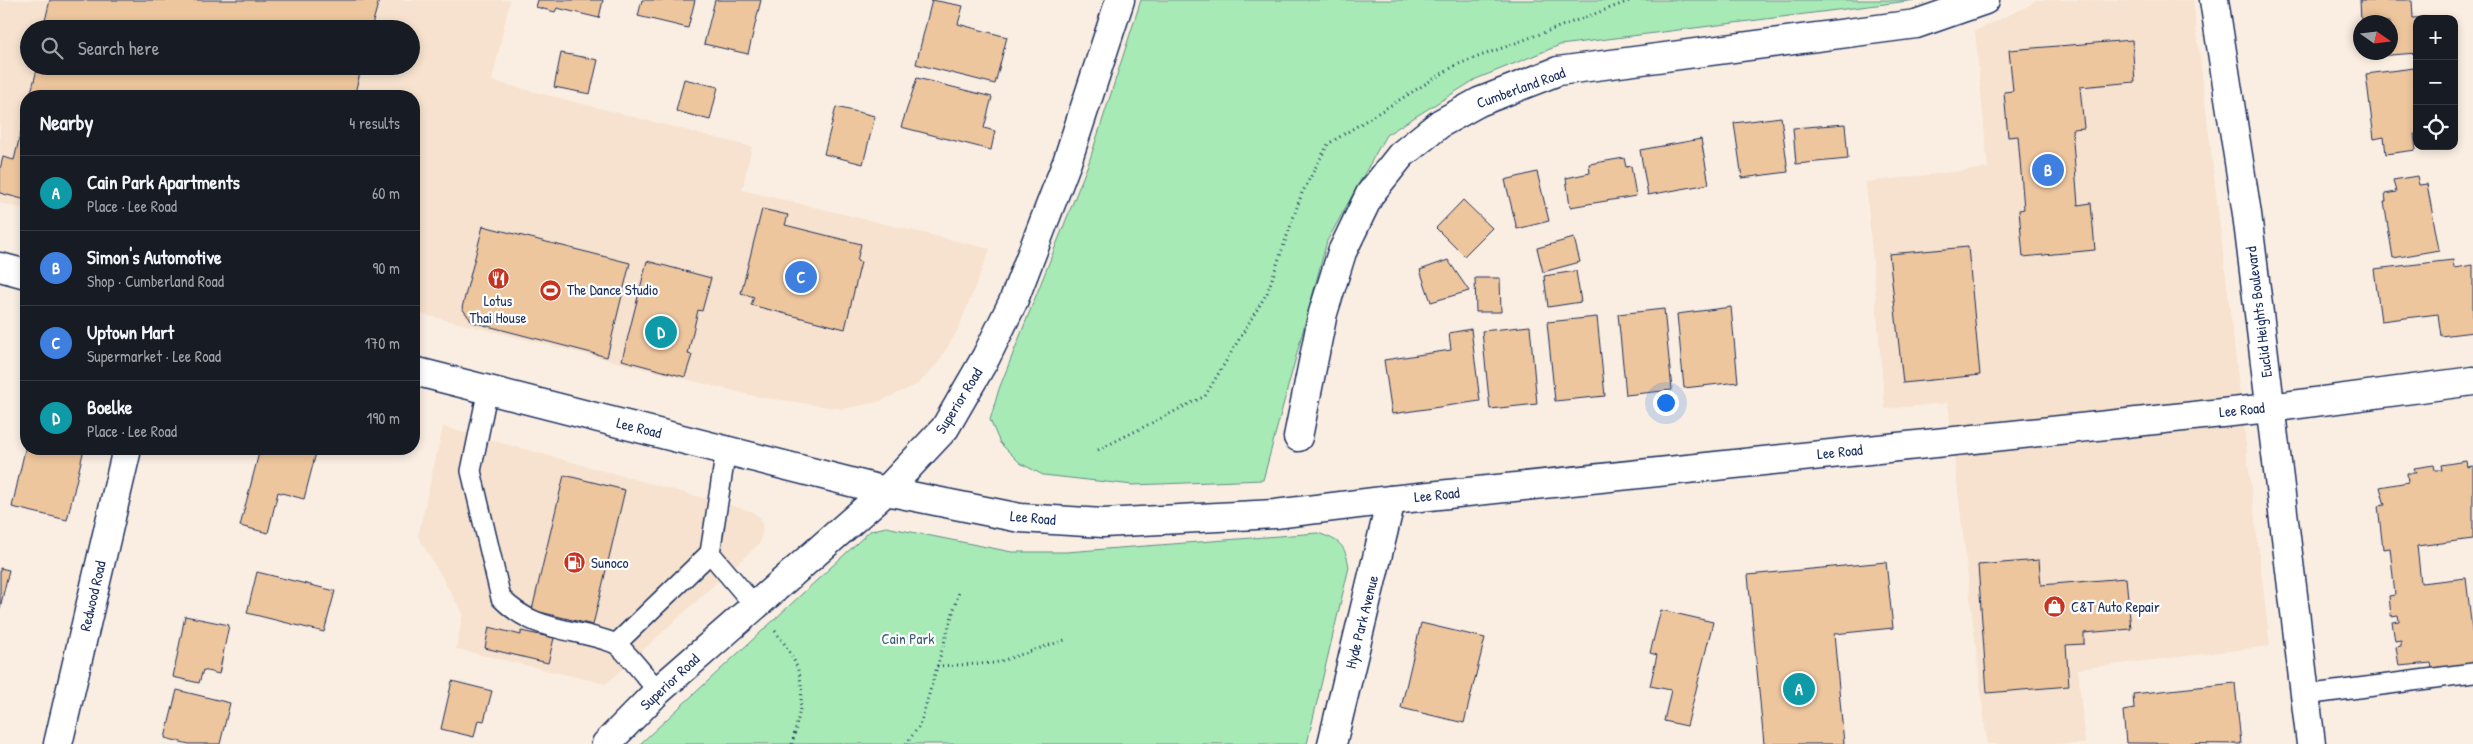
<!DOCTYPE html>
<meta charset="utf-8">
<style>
:root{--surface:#171b24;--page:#242831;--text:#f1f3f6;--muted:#9ea1a6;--line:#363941;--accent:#c8321e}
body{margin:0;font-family:"Patrick Hand",sans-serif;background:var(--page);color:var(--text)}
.controls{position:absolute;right:15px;top:15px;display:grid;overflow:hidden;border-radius:10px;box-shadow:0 2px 8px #0003}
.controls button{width:45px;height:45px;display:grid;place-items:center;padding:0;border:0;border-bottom:1px solid var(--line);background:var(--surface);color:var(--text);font:25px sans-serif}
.compass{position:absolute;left:2353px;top:15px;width:45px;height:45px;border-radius:50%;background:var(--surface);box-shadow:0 2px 8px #0003;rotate:104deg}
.you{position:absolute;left:1665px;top:402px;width:18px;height:18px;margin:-12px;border:4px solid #fff;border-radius:50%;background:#1a73e8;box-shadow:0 0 0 8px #1a73e833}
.badge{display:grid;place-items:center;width:32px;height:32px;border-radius:50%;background:var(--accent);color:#fff;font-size:16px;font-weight:700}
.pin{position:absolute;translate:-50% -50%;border:2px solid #fff;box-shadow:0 1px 5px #0006}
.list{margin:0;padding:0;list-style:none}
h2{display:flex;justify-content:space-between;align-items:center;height:65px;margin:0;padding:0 20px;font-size:21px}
h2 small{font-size:16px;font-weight:400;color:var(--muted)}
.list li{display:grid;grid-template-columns:32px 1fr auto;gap:15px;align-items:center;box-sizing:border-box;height:75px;padding:0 20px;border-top:1px solid var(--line)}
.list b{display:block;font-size:19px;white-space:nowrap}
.list p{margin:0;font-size:16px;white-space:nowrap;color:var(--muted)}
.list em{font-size:16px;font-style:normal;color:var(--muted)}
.icon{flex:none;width:28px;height:28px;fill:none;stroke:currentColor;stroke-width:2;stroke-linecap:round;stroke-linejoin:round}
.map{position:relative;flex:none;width:2473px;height:744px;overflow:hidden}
.search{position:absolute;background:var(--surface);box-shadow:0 2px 8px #0003;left:20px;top:20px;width:400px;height:55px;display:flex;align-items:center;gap:12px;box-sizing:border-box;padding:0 18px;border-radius:28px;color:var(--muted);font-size:19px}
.panel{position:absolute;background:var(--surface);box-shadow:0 2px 8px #0003;left:20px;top:90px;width:400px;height:365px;border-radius:20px}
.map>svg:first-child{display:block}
</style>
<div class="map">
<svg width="2473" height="744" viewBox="0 0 2473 744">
<rect width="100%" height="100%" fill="#faeee2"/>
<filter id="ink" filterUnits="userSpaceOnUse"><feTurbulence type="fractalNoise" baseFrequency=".02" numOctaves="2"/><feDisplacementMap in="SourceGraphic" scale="10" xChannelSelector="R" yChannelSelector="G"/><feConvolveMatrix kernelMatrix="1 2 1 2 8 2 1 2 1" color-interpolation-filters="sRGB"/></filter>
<g filter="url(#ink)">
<g fill="#f6e2ce" fill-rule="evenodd">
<path d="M0 0H510L492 81 752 147 742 190 990 249 958 330 937 364 918 384 878 402 843 409 754 396 450 321 414 312V96H26V209L0 203ZM29 29H411V66H29Z"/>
<path d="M2036 0H2193L2270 646 2078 669 2085 744H1987L1948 403 1885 409 1866 182 1988 168 1975 31 2028 6Z"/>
<path d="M443 427 751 511 760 517 763 528 760 543 606 684 456 649 463 614 418 536Z"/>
</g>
<g fill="#a7eab5" stroke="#618c8a">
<path d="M1141 0H1916L1560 45 1476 79 1386 135 1327 241 1263 480 1133 485 1043 475 1020 463 1000 443 990 420 999 389 1089 162Z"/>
<path d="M886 527 1012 552H1066L1318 533C1340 541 1345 544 1349 567L1307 744H640L870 531Z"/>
</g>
<g fill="#eec69e" stroke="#1b2f5e">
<path d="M50 0H379L371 29H43Z"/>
<path d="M538 0H603L599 18 557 8 555 12 536 7Z"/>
<path d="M642 0H695L688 28 638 16Z"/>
<path d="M715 0H761L748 54 704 44Z"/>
<path d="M932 0 963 6 958 24 1007 37 995 84 916 64Z"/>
<path d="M2360 0H2412L2413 18 2426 17V19H2417V53L2364 57 2363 52H2390V22H2361Z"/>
<path d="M2132 40 2135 82 2080 87 2084 128 2072 129 2078 205 2091 203 2095 250 2023 257 2019 210 2024 209 2018 136 2008 137 2004 92 2013 91 2009 50Z"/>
<path d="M561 53 598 60 590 94 554 87Z"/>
<path d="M38 66H362L354 96H30Z"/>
<path d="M2414 68 2417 92V134H2414L2416 150 2386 154 2384 137 2374 139 2366 74Z"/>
<path d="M917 78 992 97 984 128 995 131 991 150 901 127Z"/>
<path d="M684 79 718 87 710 120 676 111Z"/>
<path d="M836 107 875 116 863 164 824 154Z"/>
<path d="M26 111V200L0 193V169L3 157 14 160Z"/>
<path d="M1781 117 1788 172 1742 178 1734 123Z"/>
<path d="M1845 124 1848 159 1796 164 1793 128Z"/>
<path d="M1701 139 1709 184 1648 195 1640 150Z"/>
<path d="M1624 158 1626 167 1631 166 1636 196 1570 207 1566 178 1590 173 1589 164Z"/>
<path d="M1537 172 1549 221 1517 229 1505 180Z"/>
<path d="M2417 176 2419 185 2427 184 2439 250 2393 258 2384 202H2386L2385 194 2396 192 2393 180Z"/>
<path d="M1463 200 1492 228 1464 256 1436 228Z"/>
<path d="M762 209 788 215 785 225 861 244 857 261 861 262 845 329 751 305 754 297 741 293Z"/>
<path d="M483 226 630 263 607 357 472 322 462 308Z"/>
<path d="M1574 238 1580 262 1543 272 1537 248Z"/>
<path d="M1968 247 1980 375 1903 383 1889 254Z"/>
<path d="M1448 260 1469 291 1431 302 1420 270Z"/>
<path d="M2453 260 2454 268 2473 265V332L2441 336 2438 314 2381 321 2374 269Z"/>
<path d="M647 261 711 278 702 311 698 310 688 354 692 355 685 377 622 360Z"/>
<path d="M1576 271 1581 302 1548 307 1544 276Z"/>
<path d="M1475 278H1500L1501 312H1476Z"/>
<path d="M1731 307 1738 382 1684 388 1677 314Z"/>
<path d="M1664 309 1672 390 1626 395 1618 314Z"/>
<path d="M1597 317 1605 396 1555 401 1547 322Z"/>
<path d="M1530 326 1537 404 1490 409 1482 331Z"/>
<path d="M1471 329 1480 401 1392 414 1384 360 1451 350 1449 333Z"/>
<path d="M26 445V449H84L67 520 12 507Z"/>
<path d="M260 449H317L304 499 278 492 268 533 240 526Z"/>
<path d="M2466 461 2467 467 2473 466V539L2417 546 2421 583 2466 578 2473 638V664L2432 668 2431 663 2399 666 2396 647 2401 646V640L2395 641 2392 622 2399 621 2398 615 2391 616 2389 596 2395 595 2390 548 2383 549 2378 506 2385 505 2380 487 2408 482 2407 473H2416L2414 468 2434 465 2435 470H2442L2441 465Z"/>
<path d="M564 475 625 490 593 625 532 610Z"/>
<path d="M2039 560 2041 585 2126 578 2131 629 2084 633V644L2066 645 2069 686 1987 693 1978 565Z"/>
<path d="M1886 562 1893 628 1834 634 1844 744H1764L1748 575Z"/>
<path d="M0 568 9 570 0 608Z"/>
<path d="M257 572 335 591 324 632 247 613Z"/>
<path d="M1661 610 1713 622 1687 726 1664 721 1671 690 1650 686 1657 655 1650 653Z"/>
<path d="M185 616 229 625 219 674 203 670 199 683 173 677Z"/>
<path d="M1421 623 1485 638 1464 723 1401 708Z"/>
<path d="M489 627 521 635V631L554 638 548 663 485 648Z"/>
<path d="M452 681 492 691 484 721 478 720 474 737 441 729Z"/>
<path d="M2235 683 2241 744 2126 743 2123 711 2134 709 2133 694Z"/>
<path d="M177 690 230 703 220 744H189L165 738Z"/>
</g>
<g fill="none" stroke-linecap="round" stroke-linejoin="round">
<defs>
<g id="service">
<path d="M488 389 471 471 501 598C535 633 572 627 614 643 623 647 650 682 658 691"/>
<path d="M726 450 710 553 755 606"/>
<path d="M616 644 710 553"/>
<path d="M2305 695 2473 673"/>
</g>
<g id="minor">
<path d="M1298 437 1323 313 1342 252 1370 194 1401 155 1441 123 1479 102 1558 71 1916 24 1985 0"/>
<path d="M58 744 127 449"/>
<path d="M1332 744 1391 500"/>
</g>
<g id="tertiary">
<path d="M2214 0 2247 214 2311 744"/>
<path d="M606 744 658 691 886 491 945 428 986 357 1013 302 1067 162 1120 0"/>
</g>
<g id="secondary">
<path d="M0 267 26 274"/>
<path d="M414 371 886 491 1020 518 1103 523 1275 514 1391 500 2270 408 2473 381"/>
</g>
</defs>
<use href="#service" stroke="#1b2f5e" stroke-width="22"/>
<use href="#minor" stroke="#1b2f5e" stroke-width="31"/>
<use href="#tertiary" stroke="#1b2f5e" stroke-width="31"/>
<use href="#secondary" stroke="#1b2f5e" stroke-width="31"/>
<g stroke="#1b2f5e" stroke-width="3" stroke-dasharray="1 4" stroke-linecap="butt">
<path d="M1098 450 1205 396 1267 293 1302 193 1328 144 1456 65 1632 0"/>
<path d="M775 631C809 675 805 693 792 744"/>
<path d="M937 666 995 663 1068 639"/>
<path d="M906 744 920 725 959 592"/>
</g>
<use href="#service" stroke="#fff" stroke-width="19"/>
<use href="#minor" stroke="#fff" stroke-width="28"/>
<use href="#tertiary" stroke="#fff" stroke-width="28"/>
<use href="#secondary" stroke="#fff" stroke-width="28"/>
</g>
</g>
<defs>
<symbol id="restaurant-disc" viewBox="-11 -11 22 22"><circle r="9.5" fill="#c8321e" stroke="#fff"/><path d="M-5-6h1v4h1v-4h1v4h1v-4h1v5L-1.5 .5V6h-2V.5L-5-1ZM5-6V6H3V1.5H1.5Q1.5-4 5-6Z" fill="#fff"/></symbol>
<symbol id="stadium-disc" viewBox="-11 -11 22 22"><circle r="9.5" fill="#c8321e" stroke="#fff"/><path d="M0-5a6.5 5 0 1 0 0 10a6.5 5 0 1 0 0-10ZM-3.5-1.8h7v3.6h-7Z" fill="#fff"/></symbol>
<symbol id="fuel-disc" viewBox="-11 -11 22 22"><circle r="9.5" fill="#c8321e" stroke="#fff"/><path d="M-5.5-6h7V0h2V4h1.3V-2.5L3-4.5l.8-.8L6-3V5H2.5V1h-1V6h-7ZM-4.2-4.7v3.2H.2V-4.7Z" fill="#fff"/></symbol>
<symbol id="shop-disc" viewBox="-11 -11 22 22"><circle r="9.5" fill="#c8321e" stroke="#fff"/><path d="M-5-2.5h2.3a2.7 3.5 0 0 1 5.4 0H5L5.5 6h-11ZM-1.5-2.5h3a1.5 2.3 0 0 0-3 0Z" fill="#fff"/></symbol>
</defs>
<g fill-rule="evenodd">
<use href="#restaurant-disc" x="486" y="266" width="25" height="25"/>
<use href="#stadium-disc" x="538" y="278" width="25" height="25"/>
<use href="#fuel-disc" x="562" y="550" width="25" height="25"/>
<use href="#shop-disc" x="2042" y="594" width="25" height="25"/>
</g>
<g text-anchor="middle" stroke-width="4.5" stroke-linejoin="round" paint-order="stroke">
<g font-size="15" fill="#1b2f5e" stroke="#fff">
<text transform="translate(1521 88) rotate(-20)" y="5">Cumberland Road</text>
<text transform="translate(2259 312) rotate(-97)" y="5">Euclid Heights Boulevard</text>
<text transform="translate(959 401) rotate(-58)" y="5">Superior Road</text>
<text transform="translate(2242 410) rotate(-6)" y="5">Lee Road</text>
<text transform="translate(639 428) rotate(14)" y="5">Lee Road</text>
<text transform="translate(1840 452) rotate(-6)" y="5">Lee Road</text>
<text transform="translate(1437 495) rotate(-6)" y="5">Lee Road</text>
<text transform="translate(1033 518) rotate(5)" y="5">Lee Road</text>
<text transform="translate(93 596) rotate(-77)" y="5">Redwood Road</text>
<text transform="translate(1362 622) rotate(-76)" y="5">Hyde Park Avenue</text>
<text transform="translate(670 682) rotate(-43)" y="5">Superior Road</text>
</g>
<g font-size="15" fill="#1b2f5e" stroke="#fff" text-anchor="start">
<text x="567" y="295">The Dance Studio</text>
<text x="498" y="306" text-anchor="middle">Lotus<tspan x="498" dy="17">Thai House</tspan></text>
<text x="591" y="568">Sunoco</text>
<text x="2071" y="612">C&amp;T Auto Repair</text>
</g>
<g font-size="15" fill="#3e5e74" stroke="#fff">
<text x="908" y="644">Cain Park</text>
</g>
</g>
</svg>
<div class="controls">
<button>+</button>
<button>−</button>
<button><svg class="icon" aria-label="locate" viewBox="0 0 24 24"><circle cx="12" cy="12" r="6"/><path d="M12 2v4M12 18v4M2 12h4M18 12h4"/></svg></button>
</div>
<svg class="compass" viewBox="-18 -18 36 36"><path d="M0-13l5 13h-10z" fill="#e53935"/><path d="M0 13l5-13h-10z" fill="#9ea1a6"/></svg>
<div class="you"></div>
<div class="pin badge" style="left:1799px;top:689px;background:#0f9aa8">A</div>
<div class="pin badge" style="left:2048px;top:170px;background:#3f7fe0">B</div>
<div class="pin badge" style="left:801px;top:277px;background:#3f7fe0">C</div>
<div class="pin badge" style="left:661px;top:332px;background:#0f9aa8">D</div>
<div class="search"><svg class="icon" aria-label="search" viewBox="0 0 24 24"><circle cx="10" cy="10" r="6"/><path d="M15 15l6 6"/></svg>Search here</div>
<section class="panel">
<h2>Nearby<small>4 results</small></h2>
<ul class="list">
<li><span class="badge" style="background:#0f9aa8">A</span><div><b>Cain Park Apartments</b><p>Place · Lee Road</p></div><em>60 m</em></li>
<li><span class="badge" style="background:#3f7fe0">B</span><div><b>Simon's Automotive</b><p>Shop · Cumberland Road</p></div><em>90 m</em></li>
<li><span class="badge" style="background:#3f7fe0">C</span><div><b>Uptown Mart</b><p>Supermarket · Lee Road</p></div><em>170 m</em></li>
<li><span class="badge" style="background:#0f9aa8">D</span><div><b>Boelke</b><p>Place · Lee Road</p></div><em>190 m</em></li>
</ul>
</section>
</div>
